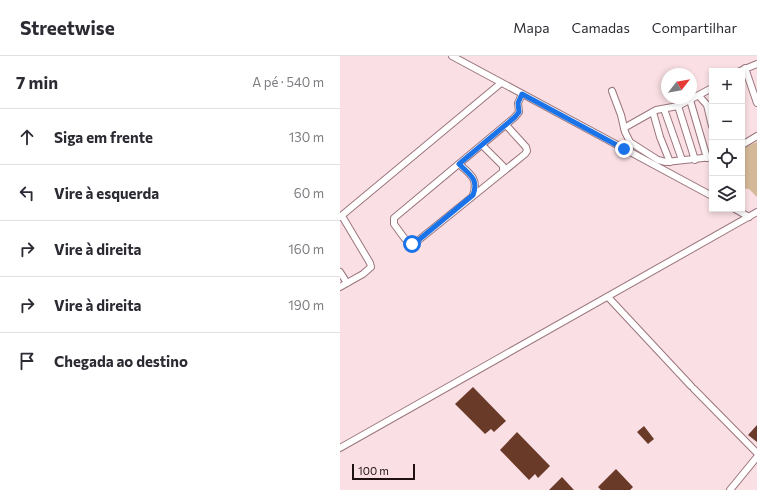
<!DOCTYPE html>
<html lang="pt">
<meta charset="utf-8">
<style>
:root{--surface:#fff;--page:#f7f7f7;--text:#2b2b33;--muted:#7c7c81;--line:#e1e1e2}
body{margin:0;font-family:Commissioner,sans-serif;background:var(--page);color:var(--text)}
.controls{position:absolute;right:12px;top:12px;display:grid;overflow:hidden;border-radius:0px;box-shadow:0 2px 6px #0003}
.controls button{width:36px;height:36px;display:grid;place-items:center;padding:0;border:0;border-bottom:1px solid var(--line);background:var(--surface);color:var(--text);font:20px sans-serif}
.compass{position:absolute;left:321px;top:12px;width:36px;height:36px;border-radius:50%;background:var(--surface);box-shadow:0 2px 6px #0003;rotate:59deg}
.scale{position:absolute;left:12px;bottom:10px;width:63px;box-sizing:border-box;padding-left:4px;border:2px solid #1e1013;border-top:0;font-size:11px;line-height:14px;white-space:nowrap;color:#1e1013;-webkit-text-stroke:3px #fae0e4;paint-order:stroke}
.stop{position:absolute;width:12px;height:12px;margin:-9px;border:3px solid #1a73e8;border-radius:50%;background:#fff}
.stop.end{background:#1a73e8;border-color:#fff;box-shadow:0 1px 4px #0008}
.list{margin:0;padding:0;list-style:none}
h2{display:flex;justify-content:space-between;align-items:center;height:52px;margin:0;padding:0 16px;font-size:17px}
h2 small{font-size:13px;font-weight:400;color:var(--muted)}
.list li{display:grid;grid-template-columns:26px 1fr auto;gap:12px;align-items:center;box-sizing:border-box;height:56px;padding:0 16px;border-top:1px solid var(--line)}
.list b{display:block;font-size:15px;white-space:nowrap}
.list em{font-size:13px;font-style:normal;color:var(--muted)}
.icon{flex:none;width:22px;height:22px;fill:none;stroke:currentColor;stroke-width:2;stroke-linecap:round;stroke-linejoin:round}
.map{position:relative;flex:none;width:417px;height:434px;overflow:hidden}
header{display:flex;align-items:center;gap:24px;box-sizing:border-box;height:56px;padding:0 20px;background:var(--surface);border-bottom:1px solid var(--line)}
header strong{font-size:19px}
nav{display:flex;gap:22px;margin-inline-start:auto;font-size:14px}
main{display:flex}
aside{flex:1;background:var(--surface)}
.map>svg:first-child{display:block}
</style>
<header>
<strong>Streetwise</strong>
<nav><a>Mapa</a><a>Camadas</a><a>Compartilhar</a></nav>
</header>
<main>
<aside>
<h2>7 min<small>A pé · 540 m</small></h2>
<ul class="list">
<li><svg class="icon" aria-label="ahead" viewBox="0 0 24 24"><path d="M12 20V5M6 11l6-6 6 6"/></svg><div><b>Siga em frente</b></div><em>130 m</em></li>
<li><svg class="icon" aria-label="left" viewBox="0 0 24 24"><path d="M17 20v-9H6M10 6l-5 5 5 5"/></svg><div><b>Vire à esquerda</b></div><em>60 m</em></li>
<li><svg class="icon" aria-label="right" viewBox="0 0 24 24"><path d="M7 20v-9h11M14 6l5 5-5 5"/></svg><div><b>Vire à direita</b></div><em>160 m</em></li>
<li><svg class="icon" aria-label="right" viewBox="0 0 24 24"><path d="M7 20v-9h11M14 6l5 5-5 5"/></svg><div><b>Vire à direita</b></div><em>190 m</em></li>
<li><svg class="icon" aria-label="arrive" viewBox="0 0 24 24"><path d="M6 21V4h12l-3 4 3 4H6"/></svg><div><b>Chegada ao destino</b></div></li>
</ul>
</aside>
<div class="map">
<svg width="417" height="434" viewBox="0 0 417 434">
<rect width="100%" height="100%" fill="#fae0e4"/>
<path fill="#d3b997" d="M417 86V141L409 133 402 132V92Z"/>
<g fill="#6a3a29">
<path d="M133 331 166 365 154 376 151 373 145 378 115 348Z"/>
<path d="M417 369V386L408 379Z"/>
<path d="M304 370 314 383 308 388 297 376Z"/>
<path d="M177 376 210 410 198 422 195 418 189 424 160 394Z"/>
<path d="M276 413 293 431 290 434H261L258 431Z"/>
<path d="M222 421 234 434H209Z"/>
</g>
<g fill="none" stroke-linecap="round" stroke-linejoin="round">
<defs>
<g id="minor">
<path d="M112 0 372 140"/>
<path d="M405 12 417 47"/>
<path d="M400 15 417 8"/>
<path d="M272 35 281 59 285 76 290 86 318 104 326 106 372 101"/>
<path d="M359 40 367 49 372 70"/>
<path d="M350 44 367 102"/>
<path d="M338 50 355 104"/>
<path d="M324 53 342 104"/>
<path d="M313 56 320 81 330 106"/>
<path d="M166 69 186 91 187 95 185 98 75 187 72 188 65 183 54 168V162L175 61 179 56 178 47 182 38"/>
<path d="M284 72 316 54 338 50 372 32"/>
<path d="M142 89 163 110V115"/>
<path d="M402 89 417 80"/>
<path d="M119 108C130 118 139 123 133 139"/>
<path d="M395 153 409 161"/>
<path d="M0 161 161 27"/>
<path d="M0 216 7 227"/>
<path d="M0 231 23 218 31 211 30 207 2 160"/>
<path d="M268 241 351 330"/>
<path d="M354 333 417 397"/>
<path d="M0 392 417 156"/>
<path d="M390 434 417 401"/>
</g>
</defs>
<use href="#minor" stroke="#9b757c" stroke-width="8"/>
<use href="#minor" stroke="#fff" stroke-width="6"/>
</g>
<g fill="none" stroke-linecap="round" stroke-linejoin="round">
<path stroke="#1a73e8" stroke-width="5" d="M72 188 75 187 133 139C139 123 130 119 119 108L175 61 179 56 178 47 182 38 284 93"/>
</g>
</svg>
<div class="controls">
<button>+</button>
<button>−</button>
<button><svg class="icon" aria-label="locate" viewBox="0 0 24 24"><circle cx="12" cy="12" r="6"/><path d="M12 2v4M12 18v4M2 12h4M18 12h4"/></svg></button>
<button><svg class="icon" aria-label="layers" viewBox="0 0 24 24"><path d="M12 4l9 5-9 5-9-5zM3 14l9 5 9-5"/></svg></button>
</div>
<svg class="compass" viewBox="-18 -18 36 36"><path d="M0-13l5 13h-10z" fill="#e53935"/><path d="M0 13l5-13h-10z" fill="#7c7c81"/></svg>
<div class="scale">100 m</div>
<div class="stop" style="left:72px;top:188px"></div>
<div class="stop end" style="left:284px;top:93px"></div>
</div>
</main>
